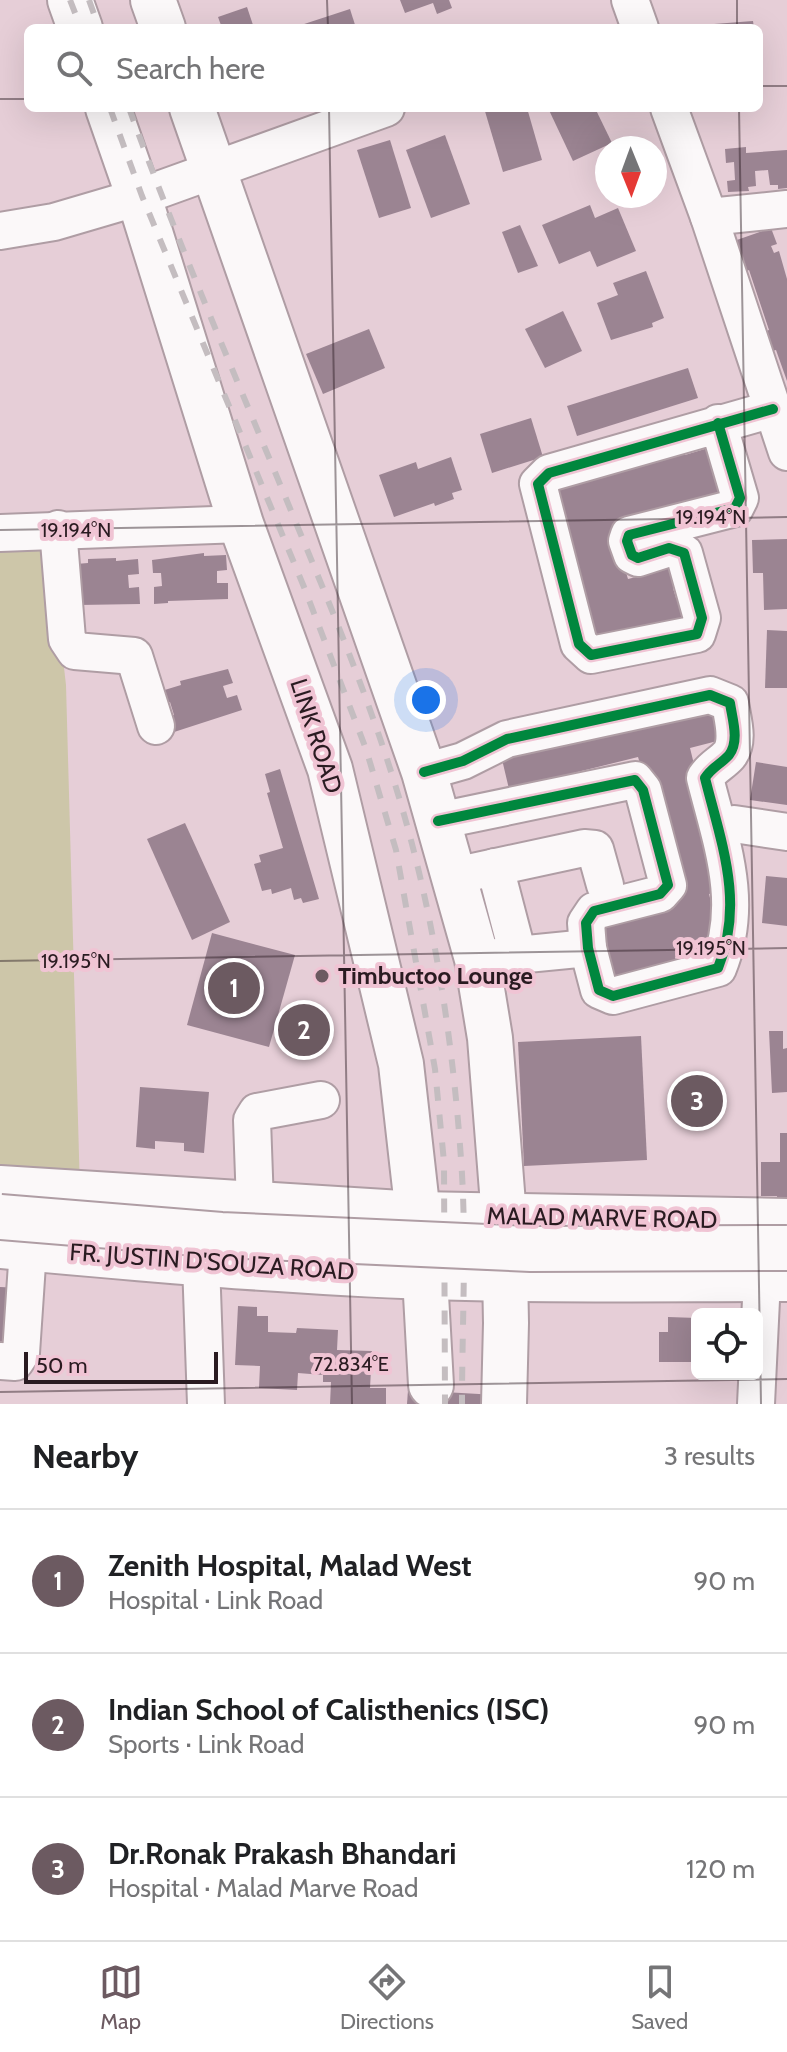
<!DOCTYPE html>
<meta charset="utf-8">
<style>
:root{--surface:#fff;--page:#f6f6f6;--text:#202124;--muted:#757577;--line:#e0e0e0;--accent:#6c5a61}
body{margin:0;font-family:Cabin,sans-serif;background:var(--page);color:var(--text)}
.controls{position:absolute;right:24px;bottom:24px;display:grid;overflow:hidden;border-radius:12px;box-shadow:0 8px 32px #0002}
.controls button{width:72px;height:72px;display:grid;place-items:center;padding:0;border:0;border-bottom:2px solid var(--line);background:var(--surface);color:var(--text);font:40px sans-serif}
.compass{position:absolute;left:595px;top:136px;width:72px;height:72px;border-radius:50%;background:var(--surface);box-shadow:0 8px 32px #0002;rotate:179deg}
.scale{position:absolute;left:24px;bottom:20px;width:194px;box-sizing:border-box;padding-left:8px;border:4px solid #2a1b21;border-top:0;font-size:22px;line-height:28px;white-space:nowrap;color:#2a1b21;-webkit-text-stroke:6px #f0c4d4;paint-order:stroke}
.you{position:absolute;left:426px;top:700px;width:28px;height:28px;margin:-20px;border:6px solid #fff;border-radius:50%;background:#1a73e8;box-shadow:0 0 0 12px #1a73e833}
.badge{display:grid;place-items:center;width:52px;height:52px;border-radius:50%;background:var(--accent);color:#fff;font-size:26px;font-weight:700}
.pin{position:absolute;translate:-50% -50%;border:4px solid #fff;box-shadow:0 2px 8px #0006}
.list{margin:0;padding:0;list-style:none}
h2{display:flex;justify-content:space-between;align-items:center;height:104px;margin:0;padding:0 32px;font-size:34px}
h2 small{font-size:26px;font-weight:400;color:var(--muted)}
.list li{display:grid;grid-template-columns:52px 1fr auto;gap:24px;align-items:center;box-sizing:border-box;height:144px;padding:0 32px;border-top:2px solid var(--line)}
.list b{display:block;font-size:30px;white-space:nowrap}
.list p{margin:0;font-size:26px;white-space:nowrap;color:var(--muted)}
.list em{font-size:26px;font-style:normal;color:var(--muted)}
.icon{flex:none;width:44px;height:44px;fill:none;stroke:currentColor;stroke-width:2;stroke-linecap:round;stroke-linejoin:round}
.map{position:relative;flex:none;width:787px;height:1404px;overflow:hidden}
.search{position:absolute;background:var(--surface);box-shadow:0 8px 32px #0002;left:24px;right:24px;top:24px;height:88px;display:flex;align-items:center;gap:20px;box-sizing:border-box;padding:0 28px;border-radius:12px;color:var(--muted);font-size:30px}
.sheet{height:536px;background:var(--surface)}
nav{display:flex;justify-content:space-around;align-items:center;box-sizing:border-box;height:112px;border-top:2px solid var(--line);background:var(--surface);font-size:22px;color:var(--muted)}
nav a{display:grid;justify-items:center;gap:4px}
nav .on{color:var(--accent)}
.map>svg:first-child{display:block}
</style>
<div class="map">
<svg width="787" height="1404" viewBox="0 0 787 1404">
<rect width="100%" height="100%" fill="#e6ced7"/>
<path fill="#cdc6a9" d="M48 530 66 685 80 1192 0 1188V533Z"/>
<g fill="#9b8492">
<path d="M400 0H449L452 8 437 14 433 3 405 13Z"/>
<path d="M247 7 254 28H222L218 17Z"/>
<path d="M350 9 356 28H295V27Z"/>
<path d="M753 21 754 28H701V25Z"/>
<path d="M484 108H527L542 160 503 172Z"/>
<path d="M548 108H595L612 143 573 161Z"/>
<path d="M445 135 470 204 431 218 406 150Z"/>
<path d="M390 140 411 208 379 218 357 150Z"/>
<path d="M746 147V153L787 150V188L778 189V185H770L768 170 755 171 756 186 748 187 749 191 728 192 727 181 735 180 734 162 726 163 725 149Z"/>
<path d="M590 205 595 218 618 208 636 251 597 267 590 251 559 264 542 225Z"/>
<path d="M520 225 538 266 518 273 502 232Z"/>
<path d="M771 228 777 244 771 246 774 253 779 251 787 279V381L776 350 772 351 766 331 769 330 749 270 745 272 734 241Z"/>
<path d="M646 271 664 318 652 323 653 327 611 340 597 303 618 295 613 283Z"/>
<path d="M563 311 582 351 545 368 525 329Z"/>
<path d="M369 329 385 368 323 394 306 354Z"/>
<path d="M688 368 698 398 577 436 567 406Z"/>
<path d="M531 418 543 457 492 473 480 434Z"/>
<path d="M683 446 685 455 708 448 731 506 625 569 628 579 644 575 675 558 683 585 673 588 676 598 686 595 694 620 590 645 543 486Z"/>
<path d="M451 457 462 490 452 493 454 499 435 506 434 503 394 517 379 475 416 462 418 469Z"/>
<path d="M787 539V609L764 610 763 573H753L752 540Z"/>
<path d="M204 553V556L226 555 227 570 217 571V583H228V599L168 601V603L154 604V587L162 586 161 573H153L152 560Z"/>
<path d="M116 558V561L138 559 139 574 128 575 129 588 139 587 140 604 79 605 64 565 88 563V559Z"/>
<path d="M767 630 787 631V688H765Z"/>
<path d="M228 669 233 683 223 686 227 698 237 695 242 710 171 733 166 717 174 715 170 702 162 705 158 692 181 685 180 681Z"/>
<path d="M717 708 725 739 690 748 725 890 709 894 718 929V947L675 957 677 965 614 980 598 916 680 895 638 757 509 789 500 751Z"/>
<path d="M756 762 787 767V805L750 800Z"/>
<path d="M280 769 319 899 303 903 301 898 294 900 291 888 272 894 271 889 262 891 254 864 261 862 259 855 283 848 267 793 270 792 265 774Z"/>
<path d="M185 823 230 922 192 940 147 839Z"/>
<path d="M766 876 787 878V926L762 923Z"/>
<path d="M212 933 295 955 269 1047 187 1025Z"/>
<path d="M769 1031H783V1049L787 1048V1092L772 1093Z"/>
<path d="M641 1036 647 1160 524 1166 518 1042Z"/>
<path d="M140 1087 209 1092 204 1153 184 1151V1143L155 1141V1149L136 1147Z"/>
<path d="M780 1133H787V1200H777V1196H761V1162H780Z"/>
<path d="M0 1287 21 1288 17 1354 0 1353Z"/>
<path d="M238 1306 257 1307V1316H268V1332L296 1333 297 1328 338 1330 337 1350 372 1351 370 1388H386V1404H330L331 1382H323V1375L298 1373 297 1390 259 1388 260 1366 235 1365Z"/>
<path d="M668 1317 697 1318V1362H659V1332H668Z"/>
<path d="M408 1390 513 1396 512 1404H407Z"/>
</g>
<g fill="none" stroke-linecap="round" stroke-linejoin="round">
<defs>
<g id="minor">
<path d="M630 0 640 28"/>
<path d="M669 108 709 217 787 452"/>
<path d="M709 217 787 209"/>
<path d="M0 231 54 222 139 197 386 108"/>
<path d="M718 423 740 498 735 508 629 535 627 541 632 555 638 558 669 548 684 553 702 618 697 634 591 655 579 644 538 484 549 473 773 409"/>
<path d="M58 529 67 639 75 651 134 656 156 726"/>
<path d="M0 533 241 524"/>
<path d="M424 772 463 761 507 739 710 695 730 703C732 718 740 741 729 755 721 764 712 767 705 778 721 842 745 903 718 968L613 996 599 990 588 948 586 923 594 911 660 894 668 885 643 790 635 780 438 821"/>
<path d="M734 824 787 832"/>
<path d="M495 867 518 955"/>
<path d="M454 876 584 848 595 849 605 885"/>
<path d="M477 959 588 948"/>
<path d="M255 1204 252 1120 257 1112 321 1100"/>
<path d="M201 1263 206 1404"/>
<path d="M0 1361 15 1362 21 1353 28 1249"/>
<path d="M756 1404 762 1279"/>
</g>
<g id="major">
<path d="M70 0 80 28"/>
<path d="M153 0 163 28"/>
<path d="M108 108 139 197 241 524 330 769 401 1064 425 1277 431 1385"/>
<path d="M192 108 424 772 477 959 490 1038 504 1217 506 1323 504 1404"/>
<path d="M0 1188 417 1214 787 1221"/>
<path d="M0 1246C143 1259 286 1272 429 1277 548 1281 668 1279 787 1279"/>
</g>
</defs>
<use href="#minor" stroke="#af9da4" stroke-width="40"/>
<use href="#major" stroke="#af9da4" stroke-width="48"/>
<use href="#minor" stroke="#fbf8f9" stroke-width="36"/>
<use href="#major" stroke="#fbf8f9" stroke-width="44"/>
<g stroke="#c4bdc0" stroke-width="6" stroke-dasharray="14 14" stroke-linecap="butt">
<path d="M70 0 81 28"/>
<path d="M89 0 99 28"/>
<path d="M110 108 142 196 304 587 366 749 396 850 435 1069 444 1162 445 1404"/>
<path d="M129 108C179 246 238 382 294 518 338 624 383 732 412 844 438 944 454 1056 461 1159 467 1240 462 1323 462 1404"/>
</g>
<defs>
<path id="major-bridge" d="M0 1217 221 1235 531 1249 787 1248"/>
</defs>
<use href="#major-bridge" stroke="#af9da4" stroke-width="48" stroke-linecap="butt"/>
<use href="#major-bridge" stroke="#fbf8f9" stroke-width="44"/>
<defs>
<g id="cycleway">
<path d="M718 423 740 498 735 508 629 535 627 541 632 555 638 558 669 548 684 553 702 618 697 634 591 655 579 644 538 484 549 473 773 409"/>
<path d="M424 772 463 761 507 739 710 695 730 703C732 718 740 741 729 755 721 764 712 767 705 778 721 842 745 903 718 968L613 996 599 990 588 948 586 923 594 911 660 894 668 885 643 790 635 780 438 821"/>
</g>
</defs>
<use href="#cycleway" stroke="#f0c4d4" stroke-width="15"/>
<use href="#cycleway" stroke="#00873e" stroke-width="10"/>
</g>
<path fill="none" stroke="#2a1b21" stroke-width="2" stroke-opacity="0.45" d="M327 0 328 28M737 0V28M759 86H787M0 99H28M329 108 352 1404M739 108 761 1404M0 530 787 517M0 961 787 948M0 1392 787 1379"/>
<circle fill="#6c5a61" stroke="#f0c4d4" stroke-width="3" cx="322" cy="976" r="8"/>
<g text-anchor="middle" stroke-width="8" stroke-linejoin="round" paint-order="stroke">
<g font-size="24" fill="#2a1b21" stroke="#f0c4d4">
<text transform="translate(316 736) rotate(72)" y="8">LINK ROAD</text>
<text transform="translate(602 1218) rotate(1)" y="8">MALAD MARVE ROAD</text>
<text transform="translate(212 1262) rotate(4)" y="8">FR. JUSTIN D'SOUZA ROAD</text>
</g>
<g font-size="24" font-weight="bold" fill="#2a1b21" stroke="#f0c4d4" text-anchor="start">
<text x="338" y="984">Timbuctoo Lounge</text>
</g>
</g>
<g font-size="20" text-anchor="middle" fill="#2a1b21" stroke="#f0c4d4" stroke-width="8" stroke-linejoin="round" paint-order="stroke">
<text x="711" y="524">19.194°N</text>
<text x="76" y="537">19.194°N</text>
<text x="711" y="955">19.195°N</text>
<text x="76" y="968">19.195°N</text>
<text x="351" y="1371">72.834°E</text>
</g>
</svg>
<div class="controls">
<button><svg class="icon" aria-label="locate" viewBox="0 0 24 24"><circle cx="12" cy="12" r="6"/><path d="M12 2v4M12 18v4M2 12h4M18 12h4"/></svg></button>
</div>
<svg class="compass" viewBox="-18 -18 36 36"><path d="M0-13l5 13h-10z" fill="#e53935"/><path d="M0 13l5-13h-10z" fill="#757577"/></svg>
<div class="scale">50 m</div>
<div class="you"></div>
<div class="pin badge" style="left:234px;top:988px">1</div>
<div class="pin badge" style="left:304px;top:1030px">2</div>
<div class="pin badge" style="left:697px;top:1101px">3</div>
<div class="search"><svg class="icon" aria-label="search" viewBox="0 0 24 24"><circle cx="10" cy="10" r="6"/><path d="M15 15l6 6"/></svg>Search here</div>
</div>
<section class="sheet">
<h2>Nearby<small>3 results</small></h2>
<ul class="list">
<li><span class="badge">1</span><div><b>Zenith Hospital, Malad West</b><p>Hospital · Link Road</p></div><em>90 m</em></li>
<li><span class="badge">2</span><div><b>Indian School of Calisthenics (ISC)</b><p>Sports · Link Road</p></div><em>90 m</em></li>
<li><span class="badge">3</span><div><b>Dr.Ronak Prakash Bhandari</b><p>Hospital · Malad Marve Road</p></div><em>120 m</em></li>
</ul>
</section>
<nav>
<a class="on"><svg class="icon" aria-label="map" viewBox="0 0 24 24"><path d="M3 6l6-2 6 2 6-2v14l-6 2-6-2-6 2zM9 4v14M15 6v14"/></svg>Map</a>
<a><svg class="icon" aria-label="directions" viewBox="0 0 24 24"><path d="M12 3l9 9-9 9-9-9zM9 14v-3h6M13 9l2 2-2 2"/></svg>Directions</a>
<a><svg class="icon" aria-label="saved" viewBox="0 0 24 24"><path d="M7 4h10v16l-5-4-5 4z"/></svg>Saved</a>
</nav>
